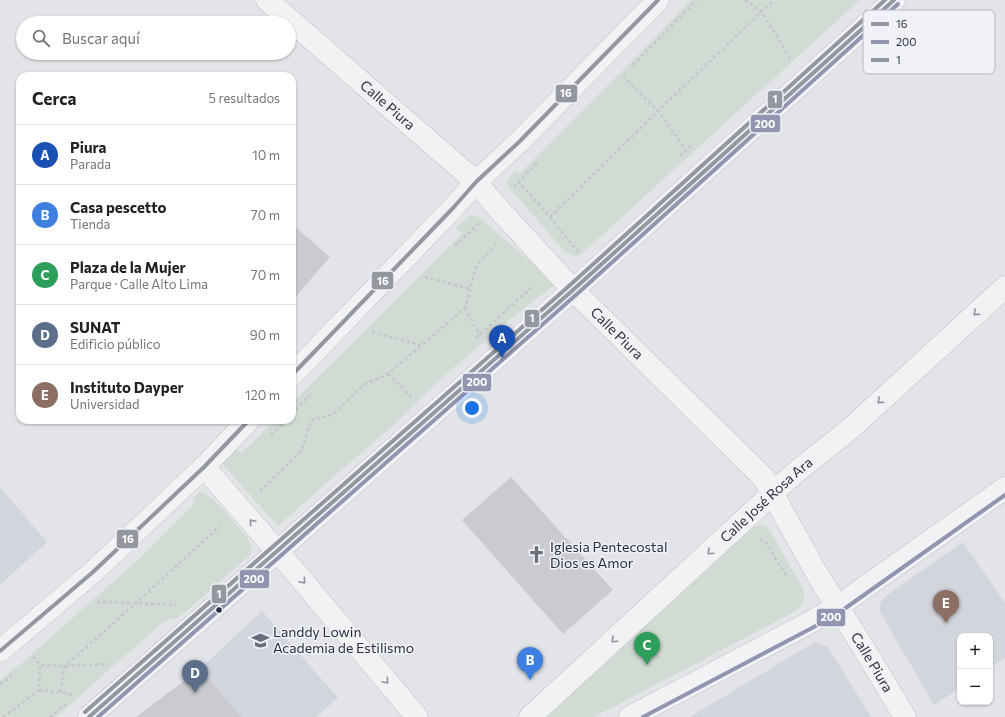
<!DOCTYPE html>
<html lang="es">
<meta charset="utf-8">
<style>
:root{--surface:#fff;--page:#f6f6f6;--text:#202124;--muted:#757577;--line:#e0e0e0;--accent:#111827}
body{margin:0;font-family:Commissioner,sans-serif;background:var(--page);color:var(--text)}
.controls{position:absolute;right:12px;bottom:12px;display:grid;overflow:hidden;border-radius:8px;box-shadow:0 1px 3px #0004}
.controls button{width:36px;height:36px;display:grid;place-items:center;padding:0;border:0;border-bottom:1px solid var(--line);background:var(--surface);color:var(--text);font:20px sans-serif}
.you{position:absolute;left:472px;top:408px;width:14px;height:14px;margin:-10px;border:3px solid #fff;border-radius:50%;background:#1a73e8;box-shadow:0 0 0 6px #1a73e833}
.badge{display:grid;place-items:center;width:26px;height:26px;border-radius:50%;background:var(--accent);color:#fff;font-size:13px;font-weight:700}
.pin{position:absolute;translate:-50% -33px;filter:drop-shadow(0 1px 2px #0008)}
.pin::after{content:'';position:absolute;top:21px;width:14px;height:12px;background:inherit;clip-path:polygon(0 0,100% 0,50% 100%)}
.list{margin:0;padding:0;list-style:none}
h2{display:flex;justify-content:space-between;align-items:center;height:52px;margin:0;padding:0 16px;font-size:17px}
h2 small{font-size:13px;font-weight:400;color:var(--muted)}
.list li{display:grid;grid-template-columns:26px 1fr auto;gap:12px;align-items:center;box-sizing:border-box;height:60px;padding:0 16px;border-top:1px solid var(--line)}
.list b{display:block;font-size:15px;white-space:nowrap}
.list p{margin:0;font-size:13px;white-space:nowrap;color:var(--muted)}
.list em{font-size:13px;font-style:normal;color:var(--muted)}
.icon{flex:none;width:22px;height:22px;fill:none;stroke:currentColor;stroke-width:2;stroke-linecap:round;stroke-linejoin:round}
.map{position:relative;flex:none;width:1005px;height:717px;overflow:hidden}
.search{position:absolute;background:var(--surface);box-shadow:0 1px 3px #0004;left:16px;top:16px;width:280px;height:44px;display:flex;align-items:center;gap:10px;box-sizing:border-box;padding:0 14px;border-radius:22px;color:var(--muted);font-size:15px}
.panel{position:absolute;background:var(--surface);box-shadow:0 1px 3px #0004;left:16px;top:72px;width:280px;height:352px;border-radius:12px}
.map>svg:first-child{display:block}
</style>
<div class="map">
<svg width="1005" height="717" viewBox="0 0 1005 717">
<rect width="100%" height="100%" fill="#e3e4e8"/>
<g fill="#d3d5dd">
<path d="M0 487 47 542 0 585Z"/>
<path d="M963 542 1005 603V658L990 668V636H960V688L934 705 879 610 882 599Z"/>
<path d="M262 611 338 698 316 717H242L200 669Z"/>
<path d="M815 642 828 647 871 717H690Z"/>
</g>
<g fill="#d1dbd3">
<path d="M691 0H860L578 257 566 253 508 186 507 180 515 171 520 173 640 53Z"/>
<path d="M476 215 557 284 524 308 446 374 396 423 340 471 278 526 224 466V462L235 449 242 453 275 420H292V403L462 234 455 228 469 216Z"/>
<path d="M199 492 204 493 214 500 247 537 252 547 251 554 190 608 177 618 164 621 56 717H0V680L21 664 140 558 196 502 192 499Z"/>
<path d="M761 525 767 527 771 532 803 589C806 601 802 604 794 612L594 717H543L752 526Z"/>
</g>
<g fill="#cacbd0">
<path d="M292 224 330 257 292 301Z"/>
<path d="M511 477 613 590 563 634 462 520Z"/>
<path d="M200 669 242 717H136Z"/>
</g>
<g fill="none" stroke-linecap="round" stroke-linejoin="round">
<defs>
<g id="minor">
<path id="s1" d="M267 0 476 182 497 207 573 290 763 477 773 494 782 511 820 579 863 647 905 717"/>
<path d="M204 467 296 573 417 717"/>
<path id="s2" d="M530 717 796 472 850 429 1005 287"/>
<path d="M630 717 809 623 837 607 1005 488"/>
</g>
<g id="tertiary">
<path d="M292 375 453 208 476 182 520 141 658 0"/>
<path d="M0 651 93 572 204 467 249 420"/>
<path d="M89 717 261 566 573 290 894 0"/>
</g>
</defs>
<use href="#minor" stroke="#c0c1c6" stroke-width="23"/>
<use href="#tertiary" stroke="#c0c1c6" stroke-width="23"/>
<g stroke="#c5c5cb" stroke-width="2.5" stroke-dasharray="3 3" stroke-linecap="butt">
<path d="M745 0 762 12 790 58"/>
<path d="M633 65 697 0"/>
<path d="M623 76 658 111 686 150"/>
<path d="M680 156 693 144"/>
<path d="M518 181 550 217 578 252"/>
<path d="M514 187 537 163"/>
<path d="M550 217 658 111 774 0"/>
<path d="M455 246 478 224"/>
<path d="M425 277 470 289"/>
<path d="M465 308 480 335"/>
<path d="M372 332 420 345"/>
<path d="M476 338 534 285"/>
<path d="M388 374 412 398"/>
<path d="M292 414 310 395"/>
<path d="M271 435 286 420"/>
<path d="M260 491 302 450 311 420 332 415 365 384 388 374 465 308 476 266 496 244"/>
<path d="M760 539 766 543 786 575"/>
<path d="M97 602 176 605"/>
<path d="M33 657 40 665 65 666 109 664"/>
<path d="M0 684 14 674"/>
<path d="M39 690 60 692 74 695"/>
<path d="M60 692 65 666 136 603 220 526"/>
<path d="M3 717 39 690 40 665"/>
<path d="M50 717 67 703"/>
</g>
<use href="#minor" stroke="#f2f2f5" stroke-width="22"/>
<use href="#tertiary" stroke="#f2f2f5" stroke-width="22"/>
<defs>
<g id="bus-1">
<path d="M292 375 453 208 476 182 520 141 658 0"/>
<path d="M0 651 93 572 204 467 249 420"/>
<path d="M89 717 573 290 894 0"/>
</g>
<g id="bus-2">
<path d="M98 717 577 294 898 4"/>
<path d="M643 717 812 628 840 612 1005 495"/>
</g>
<path id="bus-3" d="M85 712 569 286 885 0"/>
</defs>
<use href="#bus-1" stroke="#f0f2f7" stroke-width="7"/>
<use href="#bus-2" stroke="#f0f2f7" stroke-width="7"/>
<use href="#bus-3" stroke="#f0f2f7" stroke-width="7"/>
<use href="#bus-1" stroke="#9496a0" stroke-width="4"/>
<use href="#bus-2" stroke="#9294b0" stroke-width="4"/>
<use href="#bus-3" stroke="#9496a0" stroke-width="4"/>
</g>
<defs><path id="oneway-chevron" d="M-2-3.5L2.5 0L-2 3.5" fill="none" stroke-width="1.6" stroke-linecap="round" stroke-linejoin="round"/></defs>
<g stroke="#8e909c">
<use href="#oneway-chevron" transform="translate(976 313) rotate(138)"/>
<use href="#oneway-chevron" transform="translate(880 401) rotate(138)"/>
<use href="#oneway-chevron" transform="translate(252 522) rotate(-131)"/>
<use href="#oneway-chevron" transform="translate(710 552) rotate(137)"/>
<use href="#oneway-chevron" transform="translate(303 581) rotate(50)"/>
<use href="#oneway-chevron" transform="translate(614 640) rotate(137)"/>
<use href="#oneway-chevron" transform="translate(386 681) rotate(50)"/>
</g>
<defs>
<symbol id="church-bare" viewBox="-9 -9 18 18"><path d="M-1.2-6h2.4v3.5h3.3v2.4h-3.3V6h-2.4V-.1h-3.3v-2.4h3.3Z" fill="#6a6e7c" stroke="#f0f2f7" stroke-width="2.5" paint-order="stroke"/></symbol>
<symbol id="university-bare" viewBox="-9 -9 18 18"><path d="M0-5L7-2L0 1L-7-2ZM-4 1L0 2.5L4 1V4Q0 6-4 4Z" fill="#6a6e7c" stroke="#f0f2f7" stroke-width="2.5" paint-order="stroke"/></symbol>
</defs>
<g fill-rule="evenodd">
<use href="#church-bare" x="524" y="542" width="25" height="25"/>
<use href="#university-bare" x="248" y="628" width="25" height="25"/>
</g>
<circle fill="#292e42" stroke="#f0f2f7" stroke-width="1.5" cx="219" cy="610" r="3.5"/>
<g text-anchor="middle" stroke-width="3" stroke-linejoin="round" paint-order="stroke">
<g font-size="14" fill="#292e42" stroke="#f0f2f7">
<text dy="5" stroke="none"><textPath href="#s1" startOffset="160">Calle Piura</textPath></text>
<text dy="5" stroke="none"><textPath href="#s1" startOffset="484">Calle Piura</textPath></text>
<text dy="5" stroke="none"><textPath href="#s2" startOffset="321">Calle José Rosa Ara</textPath></text>
<text dy="5" stroke="none"><textPath href="#s1" startOffset="904">Calle Piura</textPath></text>
</g>
<g font-size="14" fill="#292e42" stroke="#f0f2f7" text-anchor="start">
<text x="550" y="552">Iglesia Pentecostal<tspan x="550" dy="16">Dios es Amor</tspan></text>
<text x="273" y="637">Landdy Lowin<tspan x="273" dy="16">Academia de Estilismo</tspan></text>
</g>
</g>
<rect x="863" y="10" width="132" height="64" rx="6" fill="#f0f2f7" stroke="#b4b7c1" stroke-width="1"/>
<rect x="871" y="22" width="18" height="4" fill="#9496a0"/>
<rect x="871" y="40" width="18" height="4" fill="#9294b0"/>
<rect x="871" y="58" width="18" height="4" fill="#9496a0"/>
<g font-size="11" fill="#292e42">
<text x="896" y="28">16</text>
<text x="896" y="46">200</text>
<text x="896" y="64">1</text>
</g>
<g stroke="#f0f2f7" stroke-width="1.5">
<rect x="555" y="84" width="23" height="19" rx="4" fill="#9496a0"/>
<rect x="767" y="90" width="16" height="19" rx="4" fill="#9496a0"/>
<rect x="750" y="114" width="31" height="19" rx="4" fill="#9294b0"/>
<rect x="371" y="271" width="23" height="19" rx="4" fill="#9496a0"/>
<rect x="524" y="309" width="16" height="19" rx="4" fill="#9496a0"/>
<rect x="462" y="373" width="30" height="19" rx="4" fill="#9294b0"/>
<rect x="116" y="529" width="23" height="20" rx="4" fill="#9496a0"/>
<rect x="239" y="569" width="31" height="20" rx="4" fill="#9294b0"/>
<rect x="211" y="584" width="16" height="20" rx="4" fill="#9496a0"/>
<rect x="816" y="608" width="30" height="19" rx="4" fill="#9294b0"/>
</g>
<g font-size="11" text-anchor="middle" font-weight="bold" fill="#fff">
<text x="566" y="97">16</text>
<text x="775" y="103">1</text>
<text x="765" y="128">200</text>
<text x="383" y="285">16</text>
<text x="532" y="322">1</text>
<text x="477" y="386">200</text>
<text x="128" y="543">16</text>
<text x="254" y="583">200</text>
<text x="219" y="598">1</text>
<text x="831" y="621">200</text>
</g>
</svg>
<div class="controls">
<button>+</button>
<button>−</button>
</div>
<div class="you"></div>
<div class="pin badge" style="left:502px;top:358px;background:#1a4fb4">A</div>
<div class="pin badge" style="left:530px;top:680px;background:#3f7fe0">B</div>
<div class="pin badge" style="left:647px;top:665px;background:#2e9e5b">C</div>
<div class="pin badge" style="left:195px;top:693px;background:#5c6f8a">D</div>
<div class="pin badge" style="left:946px;top:623px;background:#8d6e63">E</div>
<div class="search"><svg class="icon" aria-label="search" viewBox="0 0 24 24"><circle cx="10" cy="10" r="6"/><path d="M15 15l6 6"/></svg>Buscar aquí</div>
<section class="panel">
<h2>Cerca<small>5 resultados</small></h2>
<ul class="list">
<li><span class="badge" style="background:#1a4fb4">A</span><div><b>Piura</b><p>Parada</p></div><em>10 m</em></li>
<li><span class="badge" style="background:#3f7fe0">B</span><div><b>Casa pescetto</b><p>Tienda</p></div><em>70 m</em></li>
<li><span class="badge" style="background:#2e9e5b">C</span><div><b>Plaza de la Mujer</b><p>Parque · Calle Alto Lima</p></div><em>70 m</em></li>
<li><span class="badge" style="background:#5c6f8a">D</span><div><b>SUNAT</b><p>Edificio público</p></div><em>90 m</em></li>
<li><span class="badge" style="background:#8d6e63">E</span><div><b>Instituto Dayper</b><p>Universidad</p></div><em>120 m</em></li>
</ul>
</section>
</div>
